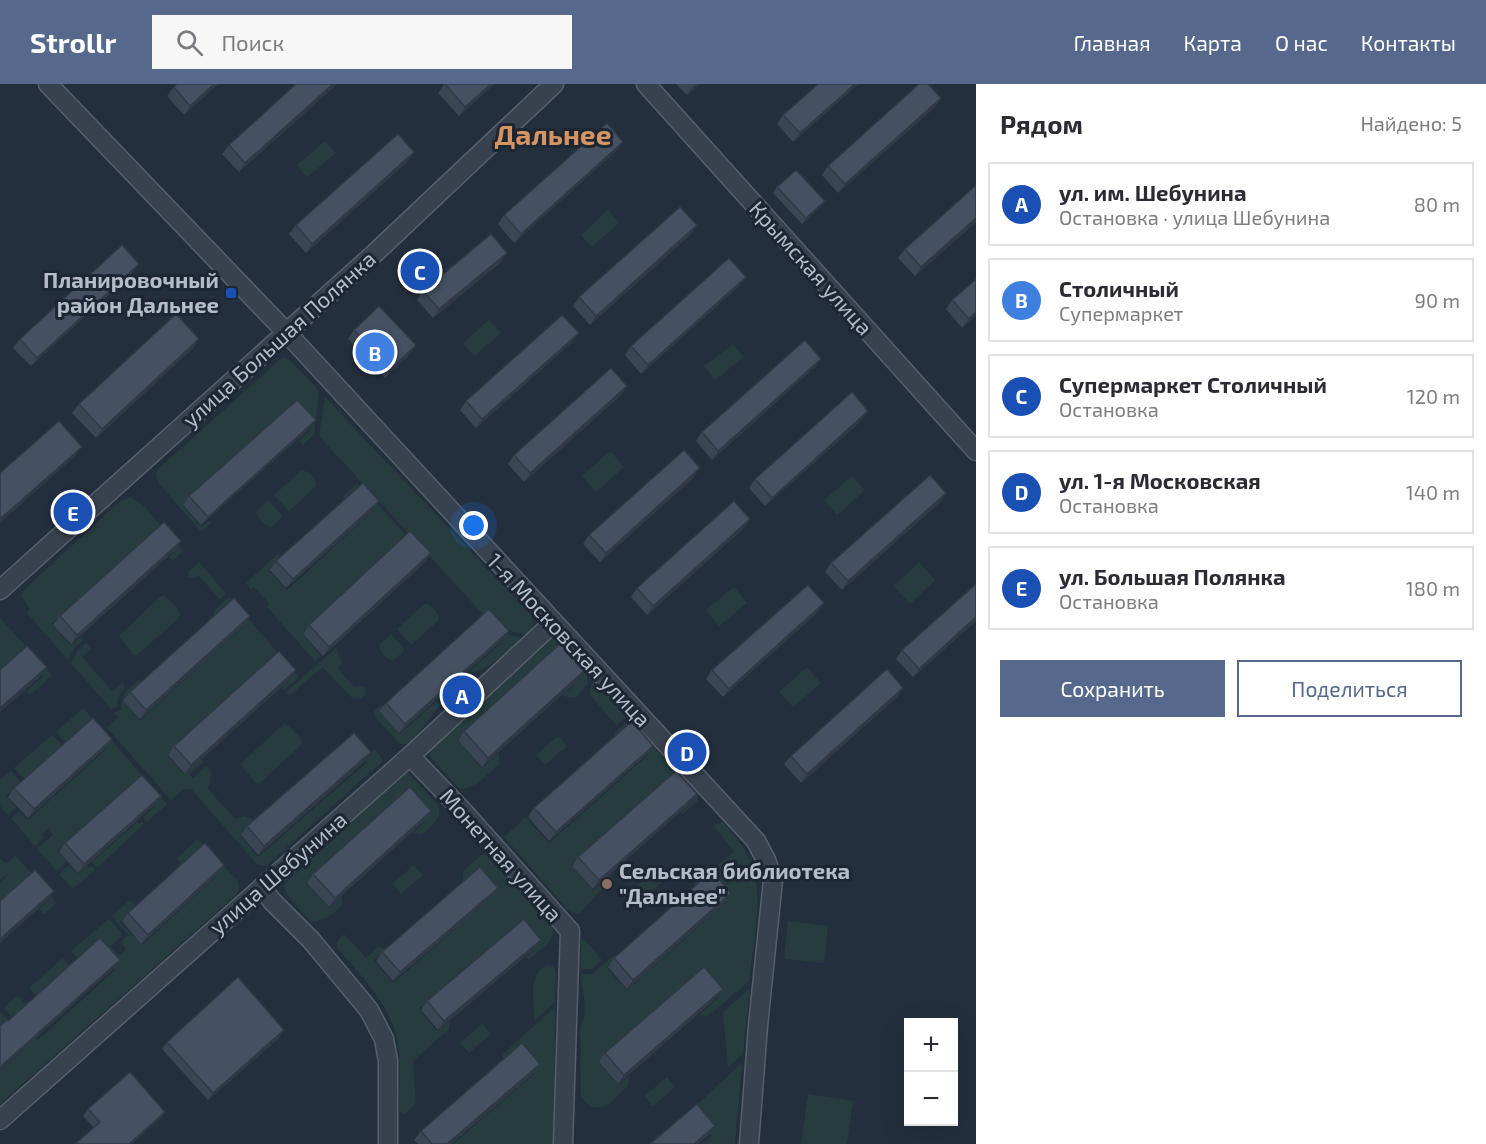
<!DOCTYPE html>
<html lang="ru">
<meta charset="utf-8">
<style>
:root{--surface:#fff;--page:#f7f7f7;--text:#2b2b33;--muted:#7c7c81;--line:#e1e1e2;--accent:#56698c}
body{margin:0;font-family:"Exo 2",sans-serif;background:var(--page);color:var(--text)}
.controls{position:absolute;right:18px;bottom:18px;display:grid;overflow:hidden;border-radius:0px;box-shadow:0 6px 24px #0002}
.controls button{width:54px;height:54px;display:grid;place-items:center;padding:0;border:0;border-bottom:2px solid var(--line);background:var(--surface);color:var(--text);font:30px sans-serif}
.you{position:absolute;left:474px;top:442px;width:21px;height:21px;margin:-15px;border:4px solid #fff;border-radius:50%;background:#1a73e8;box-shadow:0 0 0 9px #1a73e833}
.badge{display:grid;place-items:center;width:39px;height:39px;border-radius:50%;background:var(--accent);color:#fff;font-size:20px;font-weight:700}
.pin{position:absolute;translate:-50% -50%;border:3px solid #fff;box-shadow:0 2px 6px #0006}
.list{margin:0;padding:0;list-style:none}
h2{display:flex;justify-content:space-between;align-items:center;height:78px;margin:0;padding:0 24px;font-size:26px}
h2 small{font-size:20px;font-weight:400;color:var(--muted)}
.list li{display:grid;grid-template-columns:39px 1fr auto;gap:18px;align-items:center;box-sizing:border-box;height:84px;margin:0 12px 12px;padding:0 12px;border:2px solid var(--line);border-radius:0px}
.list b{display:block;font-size:22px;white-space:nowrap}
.list p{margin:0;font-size:20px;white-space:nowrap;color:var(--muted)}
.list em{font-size:20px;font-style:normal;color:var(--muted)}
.actions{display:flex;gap:12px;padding:18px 24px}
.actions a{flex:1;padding:14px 0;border:2px solid var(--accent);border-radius:0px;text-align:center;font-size:21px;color:var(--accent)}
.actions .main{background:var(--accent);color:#fff}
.icon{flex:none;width:33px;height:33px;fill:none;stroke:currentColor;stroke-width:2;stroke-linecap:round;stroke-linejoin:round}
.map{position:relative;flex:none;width:976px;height:1060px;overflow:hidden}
header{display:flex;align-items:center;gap:36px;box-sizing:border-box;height:84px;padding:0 30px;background:var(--accent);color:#fff}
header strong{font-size:28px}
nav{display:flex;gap:33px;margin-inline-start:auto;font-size:21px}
.search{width:420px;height:54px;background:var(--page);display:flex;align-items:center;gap:15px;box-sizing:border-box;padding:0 21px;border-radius:0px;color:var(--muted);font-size:22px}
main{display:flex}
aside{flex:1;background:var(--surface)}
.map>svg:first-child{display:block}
</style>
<header>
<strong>Strollr</strong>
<div class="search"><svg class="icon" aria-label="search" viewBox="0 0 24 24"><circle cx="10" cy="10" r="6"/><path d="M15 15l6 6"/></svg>Поиск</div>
<nav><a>Главная</a><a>Карта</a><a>О нас</a><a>Контакты</a></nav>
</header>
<main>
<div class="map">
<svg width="976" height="1060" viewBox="0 0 976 1060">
<rect width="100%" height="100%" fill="#242f3e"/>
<g fill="#263c3f">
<path d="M325 57 336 69 307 93 297 81Z"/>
<path d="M608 126 619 139 592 163 581 151Z"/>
<path d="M489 236 501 249 474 272 463 259Z"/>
<path d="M733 260 744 273 715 296 704 282Z"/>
<path d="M283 273 289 275 319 307 314 351 303 361 299 357 311 345 291 323 182 421 201 443 209 437 211 439 201 448 159 399 156 391 158 385Z"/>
<path d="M325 313 531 531 533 540 529 551 514 548 481 528 319 352Z"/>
<path d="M610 367 624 383 596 408 582 392Z"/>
<path d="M302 386C310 388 315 394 316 402L289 427 274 411Z"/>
<path d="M852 392 865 406 837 431 824 416Z"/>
<path d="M357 400 364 405 428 476 426 478 404 455 302 549 321 572 315 577 267 523 269 519 254 503 251 505 246 499 278 470 282 474 269 487 287 506 374 426 357 407 346 416 343 412Z"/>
<path d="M131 413 143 421 183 467 172 477 169 473 176 466 157 445 52 540 70 561 81 553 83 556 75 563 68 576 27 529 30 525 21 512 23 507 120 417Z"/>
<path d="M268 416 283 432 271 443C264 442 257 434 256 428Z"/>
<path d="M199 478 226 510 220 515 198 491 194 494 188 493 189 487Z"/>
<path d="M919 478 935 496 910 520 894 502Z"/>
<path d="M734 503 747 519 719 542 706 526Z"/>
<path d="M164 511 178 525 180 530 179 534 137 571H134L119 552 160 513Z"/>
<path d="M229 513 299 593 284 606 282 603 291 595 273 575 167 671 184 690 201 675 203 678 189 691 193 694 207 682 211 689 210 699 207 704 235 735 245 732 255 737 240 751 258 773 367 678 364 674 375 665 383 677 266 782 257 780 192 706 184 705 171 716 107 644 118 633 114 629 121 626C121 609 127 606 139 596L142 599 123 617 140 636 245 541 228 522 216 532 213 528Z"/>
<path d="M424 520 430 521 438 530 439 536 411 561 397 545Z"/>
<path d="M0 534 52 591 30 611 27 607 43 592 22 569 0 587Z"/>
<path d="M487 536 512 552 527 554 505 573 475 589 471 587 437 617 440 621 421 646 407 660H400L376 634 374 627 381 621 383 623 379 627 400 650 504 556Z"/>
<path d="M391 550 405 566 393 577C387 576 380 568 379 561Z"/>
<path d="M552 555 555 556 587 590V601L575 614 562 612 580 595 554 567 457 655 482 684 499 669V680L478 699 465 705 459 704 430 673 429 665Z"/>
<path d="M86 559 91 565 82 573 112 607 122 599 125 603 117 615V623L111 625 71 579 79 565Z"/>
<path d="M336 564 342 578 338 585 354 603 359 602 365 604 366 610 361 615 352 614 323 583 289 612 286 608Z"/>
<path d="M807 583 821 599 793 623 779 608Z"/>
<path d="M592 595 626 633 616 641 590 611Z"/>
<path d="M83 624 167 720 147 738 143 733 156 721 135 698 57 767 67 778 57 787 37 765 53 751 49 744 42 750 44 754 35 762 11 734 19 727 28 736 107 664 87 642 66 659 56 648Z"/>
<path d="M629 636 697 710 698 717 684 729H680L691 719 670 695 571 781 593 806 611 791V795L581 828 576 830 569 827 504 753 526 733 549 759 648 671 626 645 613 656 614 649Z"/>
<path d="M285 639 300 653 302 658 300 662 263 696 259 700 256 699 240 680Z"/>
<path d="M52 651 63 662 25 696 14 684Z"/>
<path d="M558 652 567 662 545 681 536 671Z"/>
<path d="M11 687 22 699 6 712 16 723 8 731 0 722V696Z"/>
<path d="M404 688H407L437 720C445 732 431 742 422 750L413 749 426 736 404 711 306 799 329 824 342 812V821C332 830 325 837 311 838L287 811 284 802 285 800Z"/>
<path d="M137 738 139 740 142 738 144 740 97 784 92 778Z"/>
<path d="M723 738C733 750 743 762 750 776 765 807 753 864 749 897L708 932 699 931 718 914 697 890 598 978 618 1001 629 992 628 1002C612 1016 600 1036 581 1013L580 943C590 926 581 908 581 890H593L613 872H619L606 883 627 906 726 818 706 795 695 804V799L734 768 713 741Z"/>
<path d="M198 755 237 796 239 802 238 809 0 1020V987L22 967 0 944V927L22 951 26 948 4 924 17 912 27 921 16 932 38 956 115 886 94 862 78 875 71 867 109 835 123 851 110 862 119 872 126 865 121 858 128 851 112 832 130 816 136 823 120 838 142 861 219 790 198 767 183 781 177 774Z"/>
<path d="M485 768 552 842C557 857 540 866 529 875L525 874 536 864 517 843 419 925 437 947 449 938V945L413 977 416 1020 405 1030 399 1027C399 1001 403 969 394 944 383 913 358 888 337 864V858L344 850 366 874 378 863 387 865 374 876 393 899 492 813 475 791 463 800V787Z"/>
<path d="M15 771 57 819 44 830 39 825 49 816 29 793 0 819V798L12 787 0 796V774L6 780Z"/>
<path d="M69 781 78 790 87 782 89 784 92 782 95 786 73 805 59 790Z"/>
<path d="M414 781 423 791 401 810 392 800Z"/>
<path d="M658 784 667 794 645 813 636 803Z"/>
<path d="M788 837 828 842 824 879 784 875Z"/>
<path d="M583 855 585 856 602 876 592 885H581V857Z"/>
<path d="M63 874 70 883 37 912 29 904Z"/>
<path d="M547 881 553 882 556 888 555 918 535 936C534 917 527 891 547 881Z"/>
<path d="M750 904 743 970 728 983 723 928Z"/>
<path d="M555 923 554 1060H453L535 989 517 967 503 978V970Z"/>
<path d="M482 940 491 950 469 969 460 959Z"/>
<path d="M742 979 735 1060H702L712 1052 691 1026Z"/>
<path d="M667 993 675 1003 653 1022 644 1012Z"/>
<path d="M808 1010 853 1017 847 1060H801Z"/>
</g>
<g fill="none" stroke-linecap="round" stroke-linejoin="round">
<defs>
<g id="minor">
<path d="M48 0 286 248 756 757 766 776 773 796 758 942 749 1060"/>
<path d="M646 0 976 367"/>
<path d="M0 506 375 169 554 0"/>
<path d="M410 672 461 725 570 847 563 1060"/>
<path d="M262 803 272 817 311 856 369 926 384 955 388 977V1060"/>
<path d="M0 1036 410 672 553 539"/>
</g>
</defs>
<use href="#minor" stroke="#565f6c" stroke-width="21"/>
<use href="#minor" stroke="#38414e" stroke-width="18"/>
</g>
<g fill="#3b4654">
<path d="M177 0H218L184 31 167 12 174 3Z"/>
<path d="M296 0H337L239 88 222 70 229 61Z"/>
<path d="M444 0H494L459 32 438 9Z"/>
<path d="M676 0H699L687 11Z"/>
<path d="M818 0H858L793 58 777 40 783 31Z"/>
<path d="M941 14 935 23 838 109 822 91 828 82Z"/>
<path d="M623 58 617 66 514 159 498 140 504 131Z"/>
<path d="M408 77 306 169 289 150 296 141Z"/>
<path d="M976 101V138L915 192 898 174 905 165Z"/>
<path d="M777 103 825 117 820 123 802 140 773 109Z"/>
<path d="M691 150 590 241 573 222 579 213Z"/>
<path d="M501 178 433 234 417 216 423 207Z"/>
<path d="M139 180 132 189 31 282 13 264 20 255Z"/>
<path d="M746 193 739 202 641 290 625 271 631 262Z"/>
<path d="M976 195V231L962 244 946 225 952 216Z"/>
<path d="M354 246 416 261 410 270 385 294 348 255Z"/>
<path d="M199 255 193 264 96 354 72 329 79 320Z"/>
<path d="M572 258 476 344 460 326 466 317Z"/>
<path d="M821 275 815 283 712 376 696 357 702 348Z"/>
<path d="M621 311 524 398 508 380 514 371Z"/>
<path d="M862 336 765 422 749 404 755 395Z"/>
<path d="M309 345 201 441 183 421 189 412Z"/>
<path d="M694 393 600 478 583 460 589 451Z"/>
<path d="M946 409 940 418 842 506 825 488 831 479Z"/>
<path d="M373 426 286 504 270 486 276 477Z"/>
<path d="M750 435 744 444 647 531 631 513 637 504Z"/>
<path d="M181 457 175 466 71 560 53 541 60 532Z"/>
<path d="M431 469 425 478 323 572 303 550 309 541Z"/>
<path d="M976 500V537L913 593 896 575 902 566Z"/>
<path d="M818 528 723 613 706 595 712 586Z"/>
<path d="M250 532 244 541 140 635 123 617 130 608Z"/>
<path d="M502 556 399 649 379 627 386 619Z"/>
<path d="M585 586 579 595 482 683 458 656 464 647Z"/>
<path d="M290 595 185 690 168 671 174 662Z"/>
<path d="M903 604 897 613 801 699 784 680 791 672Z"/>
<path d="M112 655 105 664 28 734 8 713 14 704Z"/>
<path d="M647 670 549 757 528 733 534 724Z"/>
<path d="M365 677 258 771 241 751 247 742Z"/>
<path d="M697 710 690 719 593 805 572 782 578 773Z"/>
<path d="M155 720 78 789 59 768 65 759Z"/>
<path d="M431 727 425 736 329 823 307 799 313 790Z"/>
<path d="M218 790 141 860 122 837 128 829Z"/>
<path d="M492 813 393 897 376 877 382 868Z"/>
<path d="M725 818 627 905 608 883 614 874Z"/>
<path d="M541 856 535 864 438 946 421 926 427 917Z"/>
<path d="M716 914 618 1000 599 978 605 969Z"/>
<path d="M279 954 208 1016 162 965 167 958Z"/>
<path d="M540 980 534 989 451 1060H418L414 1056 421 1047Z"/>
<path d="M88 1025 165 1028 160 1035 94 1044 83 1032Z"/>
</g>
<g fill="#303945">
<path d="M214 0H218L184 31 190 22Z"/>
<path d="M333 0H337L239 88 245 79Z"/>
<path d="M491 0H494L459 32 465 23Z"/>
<path d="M696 0H699L687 11 692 3Z"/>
<path d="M855 0H858L793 58 800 49Z"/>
<path d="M941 14 935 23 838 109 845 100Z"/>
<path d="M623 58 617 66 514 159 521 150Z"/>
<path d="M414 68 408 77 306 169 312 160Z"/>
<path d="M825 117 820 123 802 140 806 134Z"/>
<path d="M976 134V138L915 192 921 183Z"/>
<path d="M697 141 691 150 590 241 596 232Z"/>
<path d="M507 169 501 178 433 234 439 225Z"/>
<path d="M139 180 132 189 31 282 37 274Z"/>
<path d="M746 193 739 202 641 290 648 281Z"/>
<path d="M976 228V231L962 244 969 235Z"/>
<path d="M579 249 572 258 476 344 482 335Z"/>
<path d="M199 255 193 264 96 354 102 345Z"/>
<path d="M416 261 410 270 385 294 391 285Z"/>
<path d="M821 275 815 283 712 376 718 367Z"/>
<path d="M627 302 621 311 524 398 530 389Z"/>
<path d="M868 327 862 336 765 422 772 414Z"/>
<path d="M316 336 309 345 201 441 208 433Z"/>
<path d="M82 363 75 372 0 439V435Z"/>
<path d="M700 384 694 393 600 478 606 469Z"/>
<path d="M946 409 940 418 842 506 848 497Z"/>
<path d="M379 417 373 426 286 504 293 495Z"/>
<path d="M750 435 744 444 647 531 653 522Z"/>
<path d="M181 457 175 466 71 560 77 551Z"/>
<path d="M431 469 425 478 323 572 329 563Z"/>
<path d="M824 519 818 528 723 613 729 605Z"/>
<path d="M250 532 244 541 140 635 146 626Z"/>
<path d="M976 533V537L913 593 919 585Z"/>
<path d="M509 547 502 556 399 649 405 640Z"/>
<path d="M47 583 41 592 0 628V624Z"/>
<path d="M296 586 290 595 185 690 191 681Z"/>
<path d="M585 586 579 595 482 683 488 674Z"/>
<path d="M903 604 897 613 801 699 807 690Z"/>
<path d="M112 655 105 664 28 734 34 725Z"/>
<path d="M653 662 647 670 549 757 556 748Z"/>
<path d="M371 668 365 677 258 771 264 762Z"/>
<path d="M697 710 690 719 593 805 599 796Z"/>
<path d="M161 712 155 720 78 789 84 780Z"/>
<path d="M431 727 425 736 329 823 335 814Z"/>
<path d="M224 781 218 790 141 860 148 851Z"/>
<path d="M498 804 492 813 393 897 400 888Z"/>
<path d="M54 807 48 816 0 859V855Z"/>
<path d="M731 809 725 818 627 905 633 896Z"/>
<path d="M541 856 535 864 438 946 444 937Z"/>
<path d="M120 876 113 885 0 986V983Z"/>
<path d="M723 905 716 914 618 1000 624 991Z"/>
<path d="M284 946 279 954 208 1016 213 1009Z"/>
<path d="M540 980 534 989 451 1060H447Z"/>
<path d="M165 1028 160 1035 132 1060H129Z"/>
<path d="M715 1042 709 1051 698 1060H694Z"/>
</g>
<g fill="#455162" stroke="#303945" stroke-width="1.5">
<path d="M177 0H214L190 22 174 3Z"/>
<path d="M296 0H333L245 79 229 61Z"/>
<path d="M445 0H491L465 23Z"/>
<path d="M818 0H855L800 49 783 31Z"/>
<path d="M919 0H928L941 14 845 100 828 82Z"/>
<path d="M607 39 623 58 521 150 504 131Z"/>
<path d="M398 50 414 68 312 160 296 141Z"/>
<path d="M796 86 825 117 806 134 777 103Z"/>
<path d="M976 101V134L921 183 905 165Z"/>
<path d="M680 123 697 141 596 232 579 213Z"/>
<path d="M491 150 507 169 439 225 423 207Z"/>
<path d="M122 161 139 180 37 274 20 255Z"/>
<path d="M729 174 746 193 648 281 631 262Z"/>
<path d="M976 195V228L969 235 952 216Z"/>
<path d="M379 222 416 261 391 285 354 246Z"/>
<path d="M176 230 199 255 102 345 79 320Z"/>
<path d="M562 231 579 249 482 335 466 317Z"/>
<path d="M805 256 821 275 718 367 702 348Z"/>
<path d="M611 284 627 302 530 389 514 371Z"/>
<path d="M852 308 868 327 772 414 755 395Z"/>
<path d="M297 316 316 336 208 433 189 412Z"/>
<path d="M59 337 82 363 0 435V389Z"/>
<path d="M684 366 700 384 606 469 589 451Z"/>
<path d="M930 391 946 409 848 497 831 479Z"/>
<path d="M363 399 379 417 293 495 276 477Z"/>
<path d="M734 417 750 435 653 522 637 504Z"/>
<path d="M164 438 181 457 77 551 60 532Z"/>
<path d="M410 447 431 469 329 563 309 541Z"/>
<path d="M976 500V533L919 585 902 566Z"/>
<path d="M808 501 824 519 729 605 712 586Z"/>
<path d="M234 514 250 532 146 626 130 608Z"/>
<path d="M489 525 509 547 405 640 386 619Z"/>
<path d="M561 559 585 586 488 674 464 647Z"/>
<path d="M27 562 47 583 0 624V586Z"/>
<path d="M279 567 296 586 191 681 174 662Z"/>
<path d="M887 585 903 604 807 690 791 672Z"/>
<path d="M93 634 112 655 34 725 14 704Z"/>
<path d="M632 637 653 662 556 748 534 724Z"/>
<path d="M354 649 371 668 264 762 247 742Z"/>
<path d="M676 687 697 710 599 796 578 773Z"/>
<path d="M142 691 161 712 84 780 65 759Z"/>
<path d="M410 703 431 727 335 814 313 790Z"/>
<path d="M205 759 224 781 148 851 128 829Z"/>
<path d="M480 783 498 804 400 888 382 868Z"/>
<path d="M35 786 54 807 0 855V817Z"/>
<path d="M712 787 731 809 633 896 614 874Z"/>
<path d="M524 835 541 856 444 937 427 917Z"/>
<path d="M100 854 120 876 0 983V942L7 936 8 937Z"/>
<path d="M704 883 723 905 624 991 605 969Z"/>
<path d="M238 893 284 946 213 1009 167 958Z"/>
<path d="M522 959 540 980 447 1060H432L421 1047Z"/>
<path d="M130 988 165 1028 129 1060H75L100 1038 88 1025Z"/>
<path d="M697 1020 715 1042 694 1060H650Z"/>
</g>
<rect fill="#1a4fb4" stroke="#1d2633" stroke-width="2" x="225" y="203" width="12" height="12" rx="3"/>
<circle fill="#8d6e63" stroke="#1d2633" stroke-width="2" cx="607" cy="800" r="6"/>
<g text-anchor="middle" stroke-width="6" stroke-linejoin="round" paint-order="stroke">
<g font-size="22" fill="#b4bcc9" stroke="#1d2633">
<text transform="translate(811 184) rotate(48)" y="8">Крымская улица</text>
<text transform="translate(279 255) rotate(-42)" y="8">улица Большая Полянка</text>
<text transform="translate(569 556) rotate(47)" y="8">1-я Московская улица</text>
<text transform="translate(501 771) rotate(48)" y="8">Монетная улица</text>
<text transform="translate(278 789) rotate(-41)" y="8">улица Шебунина</text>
</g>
<g font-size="22" font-weight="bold" fill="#b4bcc9" stroke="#1d2633" text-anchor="end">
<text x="219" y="204">Планировочный<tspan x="219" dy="25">район Дальнее</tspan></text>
<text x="619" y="795" text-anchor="start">Сельская библиотека<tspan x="619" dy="25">"Дальнее"</tspan></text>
</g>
<g font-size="28" font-weight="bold" fill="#d59563" stroke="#1d2633">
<text x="553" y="61">Дальнее</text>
</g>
</g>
</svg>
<div class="controls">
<button>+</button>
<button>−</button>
</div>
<div class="you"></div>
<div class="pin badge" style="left:462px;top:611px;background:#1a4fb4">A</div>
<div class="pin badge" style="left:375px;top:268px;background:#3f7fe0">B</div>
<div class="pin badge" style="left:420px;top:187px;background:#1a4fb4">C</div>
<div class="pin badge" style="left:687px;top:668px;background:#1a4fb4">D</div>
<div class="pin badge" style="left:73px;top:428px;background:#1a4fb4">E</div>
</div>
<aside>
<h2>Рядом<small>Найдено: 5</small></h2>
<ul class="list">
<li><span class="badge" style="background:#1a4fb4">A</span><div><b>ул. им. Шебунина</b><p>Остановка · улица Шебунина</p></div><em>80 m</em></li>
<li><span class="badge" style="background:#3f7fe0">B</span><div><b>Столичный</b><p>Супермаркет</p></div><em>90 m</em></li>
<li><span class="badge" style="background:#1a4fb4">C</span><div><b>Супермаркет Столичный</b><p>Остановка</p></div><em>120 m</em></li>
<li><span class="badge" style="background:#1a4fb4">D</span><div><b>ул. 1-я Московская</b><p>Остановка</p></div><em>140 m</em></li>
<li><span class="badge" style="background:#1a4fb4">E</span><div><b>ул. Большая Полянка</b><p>Остановка</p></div><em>180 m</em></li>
</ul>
<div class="actions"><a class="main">Сохранить</a><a>Поделиться</a></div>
</aside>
</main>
